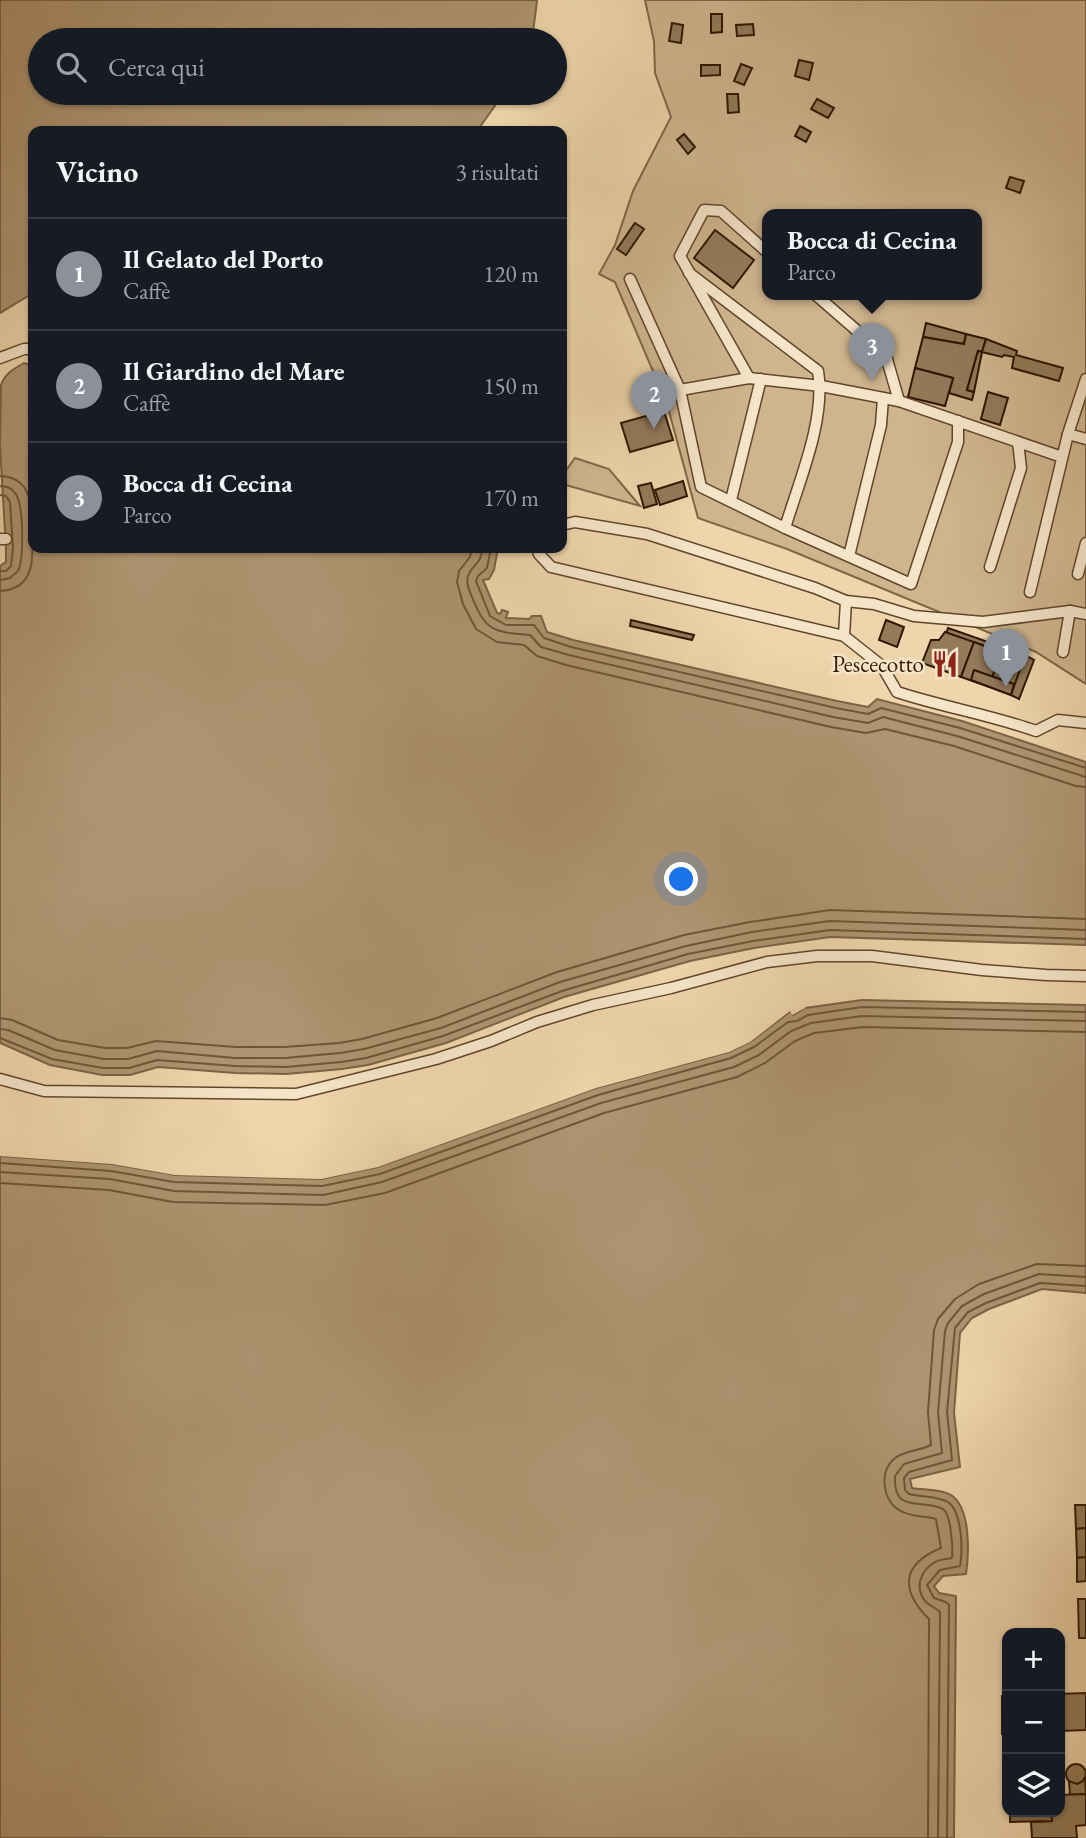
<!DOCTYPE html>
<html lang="it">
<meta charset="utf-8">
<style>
:root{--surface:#171b24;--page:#242831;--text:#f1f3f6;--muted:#9ea1a6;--line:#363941;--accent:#8c9099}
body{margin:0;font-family:"EB Garamond",serif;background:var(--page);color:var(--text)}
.controls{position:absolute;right:21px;bottom:21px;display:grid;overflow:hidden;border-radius:14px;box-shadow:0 2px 5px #0004}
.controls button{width:63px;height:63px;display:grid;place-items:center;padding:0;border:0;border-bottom:2px solid var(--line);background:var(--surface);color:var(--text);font:35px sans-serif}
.you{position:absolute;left:682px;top:880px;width:24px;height:24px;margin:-18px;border:5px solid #fff;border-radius:50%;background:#1a73e8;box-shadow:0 0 0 10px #1a73e833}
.badge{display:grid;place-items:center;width:46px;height:46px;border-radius:50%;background:var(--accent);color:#fff;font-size:23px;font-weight:700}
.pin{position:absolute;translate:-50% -58px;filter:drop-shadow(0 2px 4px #0008)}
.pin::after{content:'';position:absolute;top:37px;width:24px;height:21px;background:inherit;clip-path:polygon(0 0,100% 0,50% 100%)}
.popup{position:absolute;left:762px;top:209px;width:220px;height:91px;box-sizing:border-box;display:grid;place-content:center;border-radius:14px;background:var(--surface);filter:drop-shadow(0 2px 5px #0005);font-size:23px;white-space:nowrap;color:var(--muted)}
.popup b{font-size:26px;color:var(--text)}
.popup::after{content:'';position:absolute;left:50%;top:100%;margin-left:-14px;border:14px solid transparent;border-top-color:var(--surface)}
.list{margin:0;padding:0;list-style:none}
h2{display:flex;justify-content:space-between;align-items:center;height:91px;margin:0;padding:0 28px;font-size:30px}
h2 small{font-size:23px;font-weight:400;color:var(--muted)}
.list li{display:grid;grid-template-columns:46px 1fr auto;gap:21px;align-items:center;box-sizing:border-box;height:112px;padding:0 28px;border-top:2px solid var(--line)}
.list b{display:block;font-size:26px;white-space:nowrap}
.list p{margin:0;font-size:23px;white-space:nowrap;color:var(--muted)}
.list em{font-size:23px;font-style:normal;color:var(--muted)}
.icon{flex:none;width:38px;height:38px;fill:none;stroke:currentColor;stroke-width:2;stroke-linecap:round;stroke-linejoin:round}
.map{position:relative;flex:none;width:1086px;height:1838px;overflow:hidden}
.search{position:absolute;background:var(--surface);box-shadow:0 2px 5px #0004;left:28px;top:28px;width:539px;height:77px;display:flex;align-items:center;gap:18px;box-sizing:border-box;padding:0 24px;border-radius:38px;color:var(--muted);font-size:26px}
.panel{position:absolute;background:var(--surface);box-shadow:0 2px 5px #0004;left:28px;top:126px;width:539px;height:427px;border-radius:14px}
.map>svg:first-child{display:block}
</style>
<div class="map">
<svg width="1086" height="1838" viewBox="0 0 1086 1838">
<rect width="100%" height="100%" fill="#efd5ab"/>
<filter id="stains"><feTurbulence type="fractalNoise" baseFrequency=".00286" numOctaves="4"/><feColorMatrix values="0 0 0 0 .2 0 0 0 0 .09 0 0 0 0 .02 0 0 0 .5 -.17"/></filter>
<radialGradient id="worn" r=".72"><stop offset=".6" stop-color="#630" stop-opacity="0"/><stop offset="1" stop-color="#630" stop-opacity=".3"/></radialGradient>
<g fill="#cfb58e" stroke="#806647" stroke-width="2" fill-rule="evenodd">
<path d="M645 0H1086V684L1036 652 787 549 698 518 667 404 615 282 599 274 615 245 633 191 671 117 655 73 654 41ZM767 215H977V295H767Z"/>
<path d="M575 458 609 469 640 506 562 484V476Z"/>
</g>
<g fill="#ae9471" stroke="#7c6244" stroke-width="2">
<path d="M0 0H533L537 1 532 40H40V93H504L477 131H33V293L0 313Z"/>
<path d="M24 363 33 366V548H498L494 570 489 579 483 580 497 613 500 614 502 610 508 612 506 618 529 619 532 616H541L547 632 573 640 837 701 868 707 877 699 962 721 1086 762V945L830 937 754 948 690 961 564 997 446 1043 368 1065 342 1069 286 1074 235 1073 158 1067 130 1075H102L50 1065 0 1043V566L6 562V549L0 446 1 385C5 373 14 369 24 363Z"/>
<path d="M862 1000 1086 1005V1293L1042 1289 989 1309 972 1318 960 1333 954 1413 960 1467 910 1479 912 1488C923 1490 942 1489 951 1495 971 1508 969 1553 966 1574L943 1576 934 1586 939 1593 956 1596 954 1838H0V1156L112 1164 175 1175 321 1179 378 1167 596 1088 729 1052 750 1042 791 1011 793 1015 805 1008Z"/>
</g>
<path fill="#efd5ab" d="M804 1005 805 1008 792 1015 790 1011 750 1042 729 1052 596 1088 378 1167 321 1179 175 1175 112 1164 0 1156V1153L112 1160 175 1172 320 1176 377 1164 595 1085 728 1049 749 1039 789 1008 795 1010Z"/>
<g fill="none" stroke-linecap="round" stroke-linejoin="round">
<g stroke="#6f5638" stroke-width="2">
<path d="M0 476C10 476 18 479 24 487 32 498 30 513 31 525 33 553 38 589 0 591"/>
<path d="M0 486C6 487 11 487 15 493 24 503 24 559 18 571L10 578 0 580"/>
<path d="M0 495 6 496 10 502 13 548 11 566 6 571H0"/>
<path d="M472 548 470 557 459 571 457 582 463 604 476 629 497 642 524 645 537 656 566 665 831 727 866 733 885 729 954 746 1076 786 1086 787"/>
<path d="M482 548C481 567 472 563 468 576 466 583 469 590 472 597 486 632 494 632 530 635L541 647 569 655 833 717 868 723 883 717 957 736 1086 777"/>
<path d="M491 548 487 568 478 576 476 581 490 616 506 625H534L544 638 571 647 836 708 868 714 881 708 960 728 1086 768"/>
<path d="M0 1018 12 1020 58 1040 105 1048H127L156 1041 236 1047H285L339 1043 362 1039 437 1018 557 972 684 935 750 922 830 910 1086 919"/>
<path d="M0 1029 8 1030 55 1050 104 1059H128L157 1051 235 1058H285L340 1053 364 1049 441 1028 560 982 686 946 752 932 830 921 1086 930"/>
<path d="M0 1038 52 1059 103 1068H129L157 1060 235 1066 286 1067 341 1062 366 1058 443 1036 562 991 688 954 753 941 830 930 1086 939"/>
<path d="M0 1163 111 1171 174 1182 322 1186 380 1174 598 1095 731 1058 754 1047 788 1022 797 1021 808 1015 862 1007 1086 1012"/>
<path d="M0 1172 110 1179 174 1191 323 1195 382 1182 601 1103 734 1067 759 1055 791 1031 811 1023 862 1016 1086 1021"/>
<path d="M0 1183 109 1190 173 1202 325 1205 385 1193 604 1113 737 1077 765 1063 795 1041 814 1033 863 1027 1086 1032"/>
<path d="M928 1838 929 1619C901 1591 900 1565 941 1548L936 1519C925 1516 909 1517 899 1510 882 1500 879 1471 895 1458 905 1450 920 1451 931 1445L928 1412 934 1330 938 1319 955 1299 979 1284 1037 1264 1086 1266"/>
<path d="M938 1838 940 1612C936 1608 930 1606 926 1602 914 1588 920 1571 935 1562 940 1559 947 1559 952 1558 953 1548 951 1514 943 1509 922 1498 893 1515 895 1476L904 1464 942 1453 938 1412 945 1331 948 1323 962 1306 984 1294 1039 1274 1086 1277"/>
<path d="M947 1838 949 1605 946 1602 934 1598 927 1585 940 1570 960 1566C963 1551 962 1511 948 1502 938 1496 921 1497 909 1494L905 1490 904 1478 909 1472 952 1460 947 1412 955 1328 968 1312 986 1303 1040 1283 1086 1286"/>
</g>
</g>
<g fill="#937a59" stroke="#301700" stroke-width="2">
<path d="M711 14H722V32L711 33Z"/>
<path d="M672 23 683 25 681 43 669 41Z"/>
<path d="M753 24 754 35 737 36 736 25Z"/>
<path d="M799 60 813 63 809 80 795 76Z"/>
<path d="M741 64 752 68 744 85 734 81Z"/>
<path d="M701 65H720V75L701 76Z"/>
<path d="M727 94H738L739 112 728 113Z"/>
<path d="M817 99 834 108 828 118 811 109Z"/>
<path d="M800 126 811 132 806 142 795 136Z"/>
<path d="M684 134 695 147 688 154 677 140Z"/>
<path d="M1010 177 1024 181 1020 193 1006 188Z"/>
<path d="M635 223 644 229 626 255 617 249Z"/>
<path d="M715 230 754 260 733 288 694 258Z"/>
<path d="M926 323 966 334 964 344 923 337Z"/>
<path d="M966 334 986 339 982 352 978 351 967 390 974 392 972 400 949 393 953 378 915 368 923 337 964 344Z"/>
<path d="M986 339 1017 351 1016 355 1063 368 1059 381 1012 368 1014 357 1004 355 1002 357 982 352Z"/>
<path d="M978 351 982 352 974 392 967 390Z"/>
<path d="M915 368 953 378 945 406 908 397Z"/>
<path d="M988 392 1008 398 1000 425 981 419Z"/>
<path d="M664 411 673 440 630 452 621 423Z"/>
<path d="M683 481 687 496 660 505 655 490Z"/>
<path d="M651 483 657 504 644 508 638 486Z"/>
<path d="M631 620 694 635 692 640 630 626Z"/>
<path d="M886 620 904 627 897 647 879 640Z"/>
<path d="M948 628 1025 655 1014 684 938 657Z"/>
<path d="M945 632 974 642 961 677 922 663 931 640H939Z"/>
<path d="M974 642 1001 652 989 687 961 677Z"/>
<path d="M1001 652 1031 664 1019 698 989 687Z"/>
<path d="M1025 655 1034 660 1019 699 1011 695Z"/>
<path d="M974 670 1014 684 1011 695 971 680Z"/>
<path d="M1075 1505H1086V1528L1076 1529Z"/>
<path d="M1086 1528V1557L1077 1558 1076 1529Z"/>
<path d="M1086 1557V1581L1077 1582V1558Z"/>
<path d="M1078 1599H1086V1638H1079Z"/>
<path d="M1086 1693V1730L1060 1731V1694Z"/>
<rect x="1002" y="1696" width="5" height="38"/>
<circle cx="1076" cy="1774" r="10"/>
<path d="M1085 1777 1086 1794 1070 1795 1069 1781 1077 1784 1082 1782Z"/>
<path d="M1086 1794V1825L1076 1826 1077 1838H1032L1031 1822 1052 1821 1051 1812H1060V1795Z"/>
<path d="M1010 1812H1051L1052 1821 1010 1822Z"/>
</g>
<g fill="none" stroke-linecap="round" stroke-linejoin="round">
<defs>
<g id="lane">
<path d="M689 273 818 371C826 420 799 481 785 528"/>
<path d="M630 279 680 390 701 487 785 528 911 584 958 442V421"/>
<path d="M816 295 886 356 899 401"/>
<path d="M0 358 24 349H33"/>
<path d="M749 378 680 256 704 210 721 211 767 252"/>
<path d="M680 390 749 378 821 386 899 401 1062 457"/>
<path d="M1068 434 1086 439"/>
<path d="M731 500 761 379"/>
<path d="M562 525 575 522 647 534 815 588 846 601 844 636"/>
<path d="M0 539H6"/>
<path d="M537 548 539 554 551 567 844 636 882 666 897 692C943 707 991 715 1036 731L1058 720 1086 723"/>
<path d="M849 556 881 425 883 398"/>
<path d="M990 567 1021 468 1018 442"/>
<path d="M1078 574 1086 543"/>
<path d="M1030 592 1068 434 1086 379"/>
<path d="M846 601 874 604 914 616 983 622 1070 611 1086 614"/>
<path d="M1063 652 1070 611"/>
<path d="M0 1079 44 1091 296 1094 436 1059 491 1041 537 1022 593 1005 671 988 767 962 817 956H872L982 970 1046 975 1086 976"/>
</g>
</defs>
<use href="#lane" stroke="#60462b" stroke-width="13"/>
<use href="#lane" stroke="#f5e4c8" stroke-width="10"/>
</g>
<defs>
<symbol id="restaurant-bare" viewBox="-9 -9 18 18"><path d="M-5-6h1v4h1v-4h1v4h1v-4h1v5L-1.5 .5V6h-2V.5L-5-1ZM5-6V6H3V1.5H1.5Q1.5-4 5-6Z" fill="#8f2418" stroke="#f5e4c8" stroke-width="2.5" paint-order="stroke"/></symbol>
</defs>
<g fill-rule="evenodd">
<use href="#restaurant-bare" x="926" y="645" width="38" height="38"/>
</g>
<g text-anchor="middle" stroke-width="5" stroke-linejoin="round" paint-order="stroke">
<g font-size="23" fill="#301700" stroke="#f5e4c8" text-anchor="end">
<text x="924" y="672">Pescecotto</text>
</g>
</g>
<rect width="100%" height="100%" filter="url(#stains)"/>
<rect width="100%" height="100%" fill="url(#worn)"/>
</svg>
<div class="controls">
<button>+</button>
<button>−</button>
<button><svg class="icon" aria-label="layers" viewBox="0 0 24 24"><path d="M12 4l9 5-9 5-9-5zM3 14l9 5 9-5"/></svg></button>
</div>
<div class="you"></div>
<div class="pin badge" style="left:1006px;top:687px">1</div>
<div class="pin badge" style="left:654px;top:429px">2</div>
<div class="pin badge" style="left:872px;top:381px">3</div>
<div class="popup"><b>Bocca di Cecina</b>Parco</div>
<div class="search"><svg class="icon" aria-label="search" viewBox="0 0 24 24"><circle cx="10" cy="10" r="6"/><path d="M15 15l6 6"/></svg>Cerca qui</div>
<section class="panel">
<h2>Vicino<small>3 risultati</small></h2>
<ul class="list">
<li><span class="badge">1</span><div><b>Il Gelato del Porto</b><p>Caffè</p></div><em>120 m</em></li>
<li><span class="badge">2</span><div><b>Il Giardino del Mare</b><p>Caffè</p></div><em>150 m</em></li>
<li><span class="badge">3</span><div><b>Bocca di Cecina</b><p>Parco</p></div><em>170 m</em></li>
</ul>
</section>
</div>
